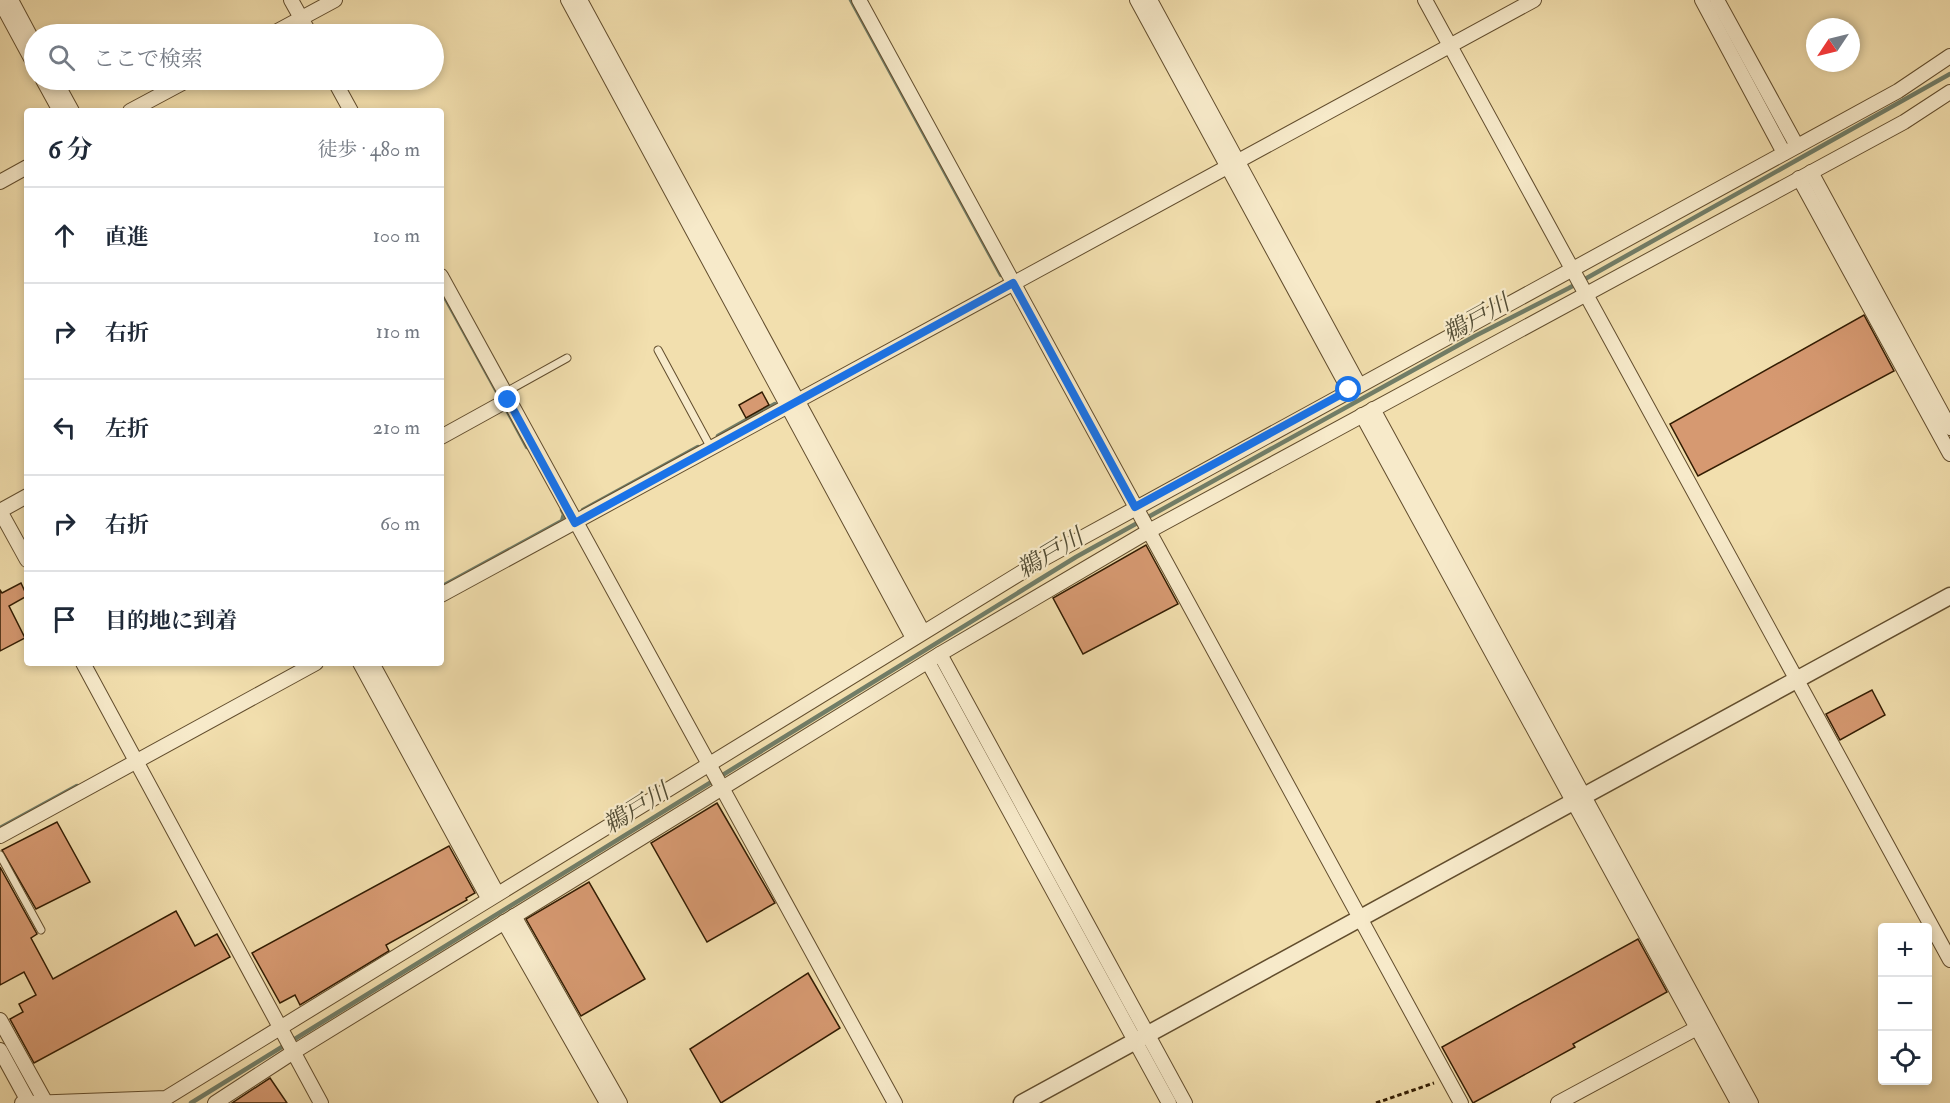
<!DOCTYPE html>
<html lang="ja">
<meta charset="utf-8">
<style>
:root{--surface:#fff;--page:#f2f2f3;--text:#1f2937;--muted:#747a83;--line:#e0e1e3}
body{margin:0;font-family:"IM FELL Double Pica","Noto Serif JP",serif;background:var(--page);color:var(--text)}
.controls{position:absolute;right:18px;bottom:18px;display:grid;overflow:hidden;border-radius:6px;box-shadow:0 3px 9px #0003}
.controls button{width:54px;height:54px;display:grid;place-items:center;padding:0;border:0;border-bottom:2px solid var(--line);background:var(--surface);color:var(--text);font:30px sans-serif}
.compass{position:absolute;left:1806px;top:18px;width:54px;height:54px;border-radius:50%;background:var(--surface);box-shadow:0 3px 9px #0003;rotate:235deg}
.stop{position:absolute;width:18px;height:18px;margin:-14px;border:4px solid #1a73e8;border-radius:50%;background:#fff}
.stop.end{background:#1a73e8;border-color:#fff;box-shadow:0 2px 6px #0008}
.list{margin:0;padding:0;list-style:none}
h2{display:flex;justify-content:space-between;align-items:center;height:78px;margin:0;padding:0 24px;font-size:26px}
h2 small{font-size:20px;font-weight:400;color:var(--muted)}
.list li{display:grid;grid-template-columns:39px 1fr auto;gap:18px;align-items:center;box-sizing:border-box;height:96px;padding:0 24px;border-top:2px solid var(--line)}
.list b{display:block;font-size:22px;white-space:nowrap}
.list em{font-size:20px;font-style:normal;color:var(--muted)}
.icon{flex:none;width:33px;height:33px;fill:none;stroke:currentColor;stroke-width:2;stroke-linecap:round;stroke-linejoin:round}
.map{position:relative;flex:none;width:1950px;height:1103px;overflow:hidden}
.search{position:absolute;background:var(--surface);box-shadow:0 3px 9px #0003;left:24px;top:24px;width:420px;height:66px;display:flex;align-items:center;gap:15px;box-sizing:border-box;padding:0 21px;border-radius:33px;color:var(--muted);font-size:22px}
.panel{position:absolute;background:var(--surface);box-shadow:0 3px 9px #0003;left:24px;top:108px;width:420px;height:558px;border-radius:6px}
.map>svg:first-child{display:block}
</style>
<div class="map">
<svg width="1950" height="1103" viewBox="0 0 1950 1103">
<rect width="100%" height="100%" fill="#f2dfae"/>
<filter id="stains"><feTurbulence type="fractalNoise" baseFrequency=".00333" numOctaves="4"/><feColorMatrix values="0 0 0 0 .2 0 0 0 0 .09 0 0 0 0 .02 0 0 0 .5 -.17"/></filter>
<radialGradient id="worn" r=".72"><stop offset=".6" stop-color="#630" stop-opacity="0"/><stop offset="1" stop-color="#630" stop-opacity=".3"/></radialGradient>
<g fill="none" stroke-linecap="round" stroke-linejoin="round">
<g stroke="#717d67" stroke-width="4.5">
<path d="M851 0 1001 275"/>
<path d="M300 31 302 34"/>
<path d="M441 290 501 399"/>
<path d="M507 410 527 447"/>
<path d="M718 436 775 404"/>
<path d="M583 510 698 447"/>
<path d="M441 587 562 521 564 514 562 510"/>
<path d="M938 664 1134 1024"/>
<path d="M0 828 77 786"/>
<path d="M11 1054 34 1097"/>
<path d="M191 1103 1076 557 1475 336 1569 288 1950 74"/>
</g>
</g>
<g fill="#d69971" stroke="#321c02" stroke-width="1.5">
<path d="M1864 315 1894 371 1698 476 1670 424Z"/>
<path d="M762 392 769 405 746 418 739 405Z"/>
<path d="M1146 545 1178 604 1083 654 1053 598Z"/>
<path d="M21 583 27 596 9 606 25 638 0 651V590L2 593Z"/>
<path d="M1872 690 1885 715 1840 740 1826 714Z"/>
<path d="M717 803 775 903 707 942 651 843Z"/>
<path d="M57 822 90 882 36 909 2 850Z"/>
<path d="M449 846 475 893 466 898 467 900 386 945 389 951 300 1005 295 995 280 1003 252 953Z"/>
<path d="M0 867 37 934 31 938 53 979 176 911 195 946 217 934 230 957 34 1063 10 1019 23 1012 19 1004 36 995 24 972 0 985Z"/>
<path d="M589 882 645 979 581 1016 526 919Z"/>
<path d="M1638 939 1667 992 1573 1044 1575 1047 1473 1103 1442 1047Z"/>
<path d="M808 973 840 1028 721 1103 690 1049Z"/>
<path d="M270 1078 287 1103H232Z"/>
</g>
<g fill="none" stroke-linecap="round" stroke-linejoin="round">
<defs>
<g id="service">
<path d="M658 350 711 448"/>
<path d="M504 393 567 358"/>
<path d="M0 855 41 930"/>
</g>
<g id="minor">
<path d="M11 0 34 43"/>
<path d="M291 0 310 34"/>
<path d="M568 0 913 638"/>
<path d="M580 0 923 632"/>
<path d="M859 0 1461 1103"/>
<path d="M1137 0 1349 390"/>
<path d="M1150 0 1359 385"/>
<path d="M1425 0 1950 960"/>
<path d="M1702 0 1784 153"/>
<path d="M1717 0 1797 146"/>
<path d="M0 1 34 64"/>
<path d="M272 34 335 0"/>
<path d="M43 80 60 111"/>
<path d="M55 80 72 111"/>
<path d="M334 80 351 111"/>
<path d="M130 111 188 80"/>
<path d="M1811 172 1950 428"/>
<path d="M1799 178 1950 454"/>
<path d="M0 182 27 167"/>
<path d="M441 276 895 1103"/>
<path d="M1373 409 1751 1103"/>
<path d="M1362 415 1738 1103"/>
<path d="M441 437 508 400"/>
<path d="M0 511 27 560"/>
<path d="M0 511 27 496"/>
<path d="M441 595 1534 0"/>
<path d="M940 654 1185 1103"/>
<path d="M928 662 1169 1103"/>
<path d="M83 663 321 1103"/>
<path d="M360 663 488 898"/>
<path d="M372 663 497 893"/>
<path d="M0 836 316 663"/>
<path d="M514 916 620 1103"/>
<path d="M504 922 607 1103"/>
<path d="M0 1020 46 1103"/>
<path d="M0 1050 29 1103H22"/>
<path d="M29 1103 166 1098 1045 558 1898 91 1950 56"/>
<path d="M215 1103 292 1053 940 654 1149 531 1904 122 1950 92"/>
<path d="M1558 1103 1697 1028"/>
</g>
<path id="tertiary" d="M1022 1103 1950 596"/>
</defs>
<use href="#service" stroke="#624d2d" stroke-width="9"/>
<use href="#minor" stroke="#624d2d" stroke-width="16"/>
<use href="#tertiary" stroke="#624d2d" stroke-width="19"/>
<path stroke="#321c02" stroke-width="3" stroke-dasharray="4.5 3" stroke-linecap="butt" d="M1376 1103 1434 1083"/>
<use href="#service" stroke="#f7eaca" stroke-width="7"/>
<use href="#minor" stroke="#f7eaca" stroke-width="14"/>
<use href="#tertiary" stroke="#f7eaca" stroke-width="16"/>
</g>
<g fill="none" stroke-linecap="round" stroke-linejoin="round">
<path stroke="#1a73e8" stroke-width="8" d="M508 400 575 523 1013 283 1135 507 1349 390"/>
</g>
<g text-anchor="middle" stroke-width="4.5" stroke-linejoin="round" paint-order="stroke">
<g font-size="24" font-style="italic" fill="#524c34" stroke="#f7eaca">
<text transform="translate(1476 318) rotate(-29)" y="8">鵜戸川</text>
<text transform="translate(1050 553) rotate(-31)" y="8">鵜戸川</text>
<text transform="translate(636 808) rotate(-32)" y="8">鵜戸川</text>
</g>
</g>
<rect width="100%" height="100%" filter="url(#stains)"/>
<rect width="100%" height="100%" fill="url(#worn)"/>
</svg>
<div class="controls">
<button>+</button>
<button>−</button>
<button><svg class="icon" aria-label="locate" viewBox="0 0 24 24"><circle cx="12" cy="12" r="6"/><path d="M12 2v4M12 18v4M2 12h4M18 12h4"/></svg></button>
</div>
<svg class="compass" viewBox="-18 -18 36 36"><path d="M0-13l5 13h-10z" fill="#e53935"/><path d="M0 13l5-13h-10z" fill="#747a83"/></svg>
<div class="stop" style="left:1349px;top:390px"></div>
<div class="stop end" style="left:508px;top:400px"></div>
<div class="search"><svg class="icon" aria-label="search" viewBox="0 0 24 24"><circle cx="10" cy="10" r="6"/><path d="M15 15l6 6"/></svg>ここで検索</div>
<section class="panel">
<h2>6 分<small>徒歩 · 480 m</small></h2>
<ul class="list">
<li><svg class="icon" aria-label="ahead" viewBox="0 0 24 24"><path d="M12 20V5M6 11l6-6 6 6"/></svg><div><b>直進</b></div><em>100 m</em></li>
<li><svg class="icon" aria-label="right" viewBox="0 0 24 24"><path d="M7 20v-9h11M14 6l5 5-5 5"/></svg><div><b>右折</b></div><em>110 m</em></li>
<li><svg class="icon" aria-label="left" viewBox="0 0 24 24"><path d="M17 20v-9H6M10 6l-5 5 5 5"/></svg><div><b>左折</b></div><em>210 m</em></li>
<li><svg class="icon" aria-label="right" viewBox="0 0 24 24"><path d="M7 20v-9h11M14 6l5 5-5 5"/></svg><div><b>右折</b></div><em>60 m</em></li>
<li><svg class="icon" aria-label="arrive" viewBox="0 0 24 24"><path d="M6 21V4h12l-3 4 3 4H6"/></svg><div><b>目的地に到着</b></div></li>
</ul>
</section>
</div>
